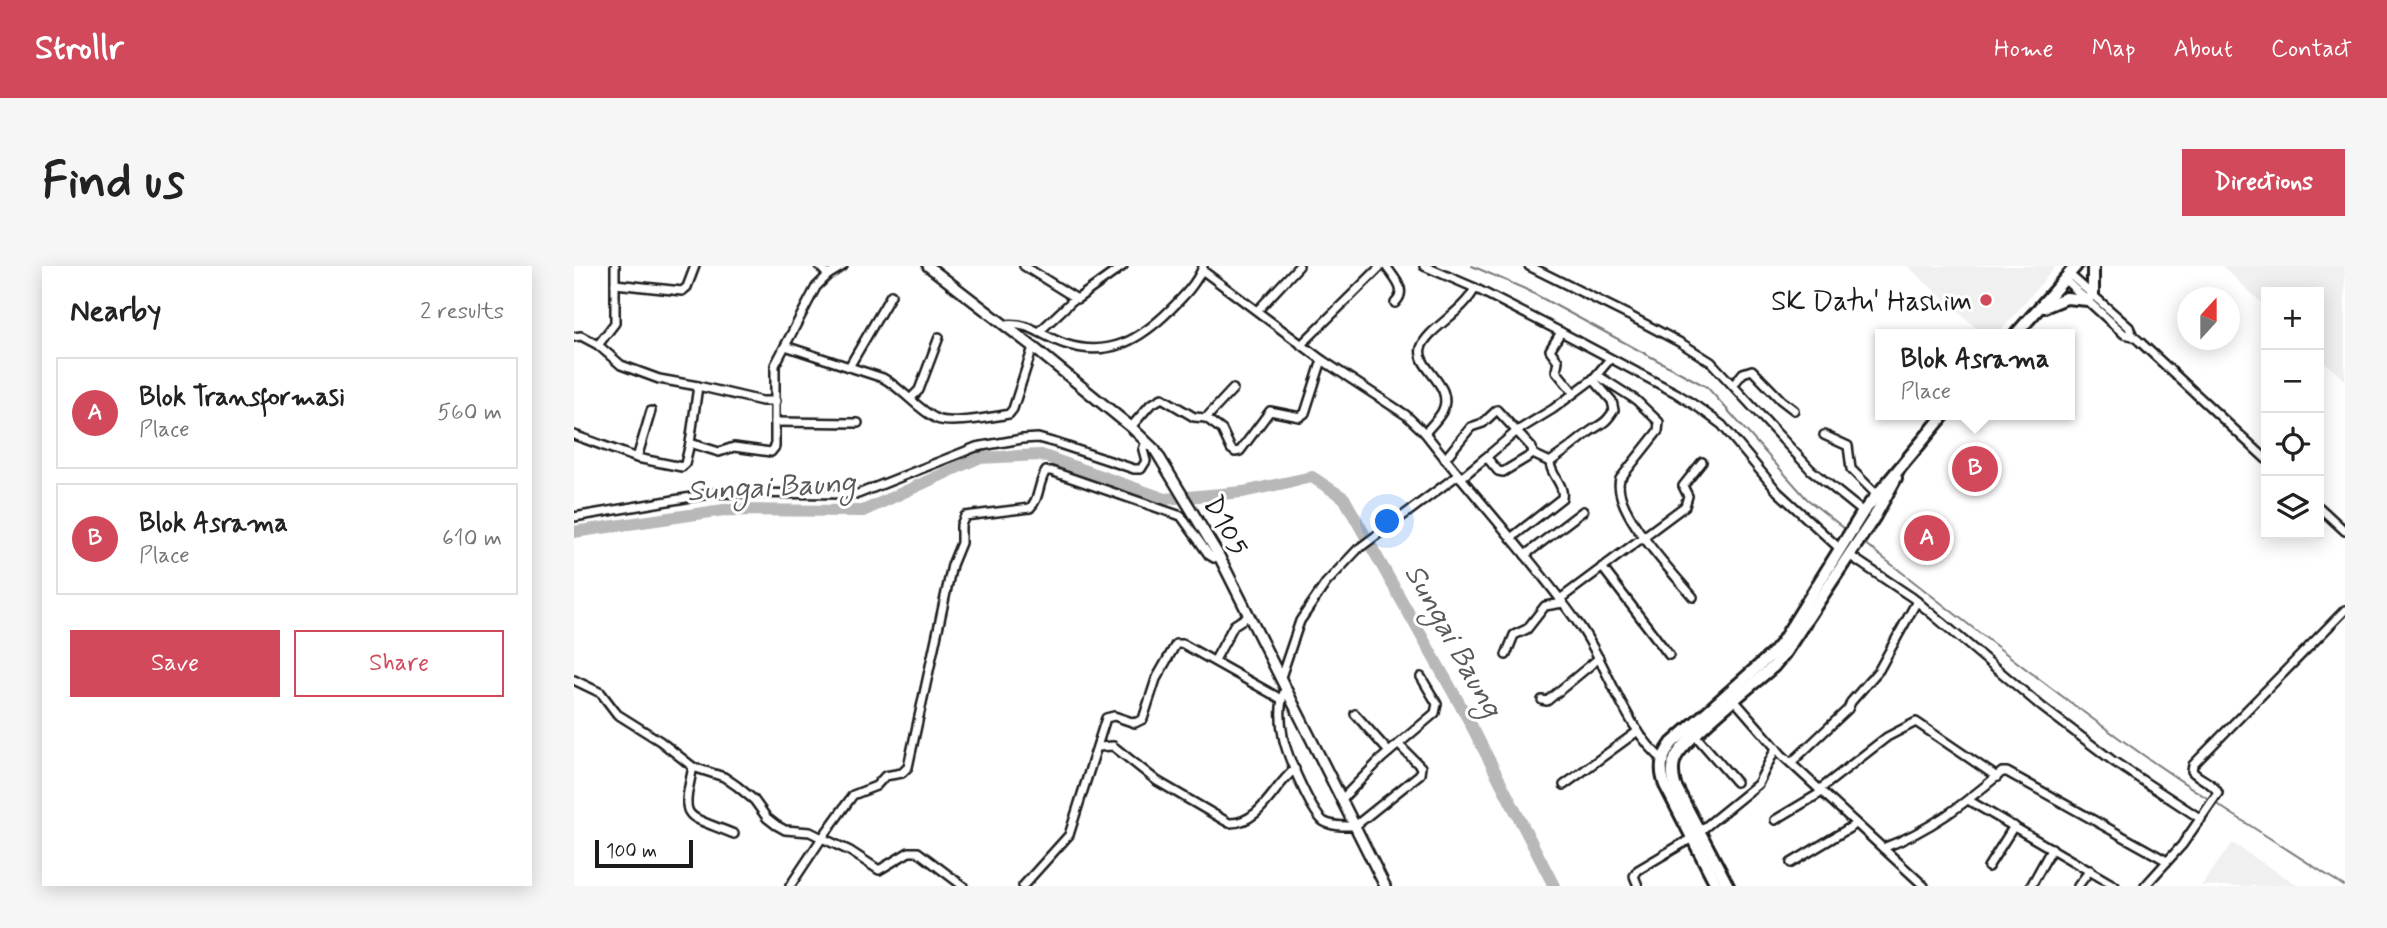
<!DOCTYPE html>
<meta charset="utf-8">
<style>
:root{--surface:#fff;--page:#f6f6f6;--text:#222;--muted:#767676;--line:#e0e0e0;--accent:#d1495b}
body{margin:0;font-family:Mynerve,sans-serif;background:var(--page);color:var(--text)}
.controls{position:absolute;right:21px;top:21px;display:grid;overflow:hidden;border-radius:0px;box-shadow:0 4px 18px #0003}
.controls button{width:63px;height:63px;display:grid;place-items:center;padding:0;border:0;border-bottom:2px solid var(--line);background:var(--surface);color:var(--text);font:35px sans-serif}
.compass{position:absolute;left:1603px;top:21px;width:63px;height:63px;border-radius:50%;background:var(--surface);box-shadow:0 4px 18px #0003;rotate:21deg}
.scale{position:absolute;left:21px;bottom:18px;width:98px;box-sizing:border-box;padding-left:7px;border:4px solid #1c1c1c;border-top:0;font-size:19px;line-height:24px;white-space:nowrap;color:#1c1c1c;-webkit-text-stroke:5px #fff;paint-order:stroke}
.you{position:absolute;left:814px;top:256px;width:24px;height:24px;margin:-18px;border:5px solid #fff;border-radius:50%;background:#1a73e8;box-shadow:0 0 0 10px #1a73e833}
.badge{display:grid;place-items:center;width:46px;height:46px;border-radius:50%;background:var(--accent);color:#fff;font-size:23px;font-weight:700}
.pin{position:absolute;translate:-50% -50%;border:4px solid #fff;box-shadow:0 2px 7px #0006}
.popup{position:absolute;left:1301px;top:63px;width:200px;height:91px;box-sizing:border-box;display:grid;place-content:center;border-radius:0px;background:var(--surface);filter:drop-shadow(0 2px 5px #0005);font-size:23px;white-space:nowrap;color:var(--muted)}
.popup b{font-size:26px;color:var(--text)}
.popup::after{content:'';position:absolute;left:50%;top:100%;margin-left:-14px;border:14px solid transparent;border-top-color:var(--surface)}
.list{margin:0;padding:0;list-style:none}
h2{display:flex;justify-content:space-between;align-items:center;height:91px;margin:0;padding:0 28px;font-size:30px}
h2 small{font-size:23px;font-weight:400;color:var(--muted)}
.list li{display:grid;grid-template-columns:46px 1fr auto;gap:21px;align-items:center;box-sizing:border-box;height:112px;margin:0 14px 14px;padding:0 14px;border:2px solid var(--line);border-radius:0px}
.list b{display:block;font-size:26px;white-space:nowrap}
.list p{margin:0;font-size:23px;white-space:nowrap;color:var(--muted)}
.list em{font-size:23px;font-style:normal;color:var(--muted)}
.actions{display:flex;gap:14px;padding:21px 28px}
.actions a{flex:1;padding:16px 0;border:2px solid var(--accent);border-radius:0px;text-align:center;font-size:24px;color:var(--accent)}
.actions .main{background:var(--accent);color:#fff}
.icon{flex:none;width:38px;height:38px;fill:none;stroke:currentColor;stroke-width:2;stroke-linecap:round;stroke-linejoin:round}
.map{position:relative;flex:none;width:1771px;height:620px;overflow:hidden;border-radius:0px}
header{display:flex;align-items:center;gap:42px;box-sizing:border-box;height:98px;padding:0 35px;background:var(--accent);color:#fff}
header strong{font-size:33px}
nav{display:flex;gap:38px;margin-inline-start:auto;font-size:24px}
.intro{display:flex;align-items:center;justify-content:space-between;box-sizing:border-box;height:168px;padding:0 42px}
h1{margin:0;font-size:49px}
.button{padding:18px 32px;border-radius:0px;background:var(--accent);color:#fff;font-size:24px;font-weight:700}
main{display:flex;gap:42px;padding:0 42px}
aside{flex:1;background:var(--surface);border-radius:0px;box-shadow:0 4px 18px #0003}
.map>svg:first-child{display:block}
</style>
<header>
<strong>Strollr</strong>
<nav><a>Home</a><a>Map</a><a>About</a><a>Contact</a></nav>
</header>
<div class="intro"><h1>Find us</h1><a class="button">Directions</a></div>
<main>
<aside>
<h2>Nearby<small>2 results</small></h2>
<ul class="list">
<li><span class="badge">A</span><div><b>Blok Transformasi</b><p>Place</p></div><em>560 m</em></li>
<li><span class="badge">B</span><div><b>Blok Asrama</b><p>Place</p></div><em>610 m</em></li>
</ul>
<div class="actions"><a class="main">Save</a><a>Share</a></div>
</aside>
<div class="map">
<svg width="1771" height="620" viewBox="0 0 1771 620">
<rect width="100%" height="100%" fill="#fff"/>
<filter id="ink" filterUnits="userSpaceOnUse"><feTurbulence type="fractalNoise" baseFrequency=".0143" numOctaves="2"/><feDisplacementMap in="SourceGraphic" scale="14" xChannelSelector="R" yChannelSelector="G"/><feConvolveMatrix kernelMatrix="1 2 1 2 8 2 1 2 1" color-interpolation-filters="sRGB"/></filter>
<g filter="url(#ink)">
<g fill="#f0f0f0">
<path d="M1333 0H1482L1424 68H1409Z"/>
<path d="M1648 0H1771V115L1745 91V26H1692V41Z"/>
<path d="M1658 577 1725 620H1627Z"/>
</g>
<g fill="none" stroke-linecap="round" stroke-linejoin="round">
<g stroke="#7a7a7a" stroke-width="2">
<path d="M898 0 951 23 1133 121 1233 233 1271 263"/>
<path d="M1290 277C1404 365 1515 456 1636 534"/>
<path d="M1641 537 1770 620"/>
</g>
<path stroke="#b8b8b8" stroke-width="12" d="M0 266 150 244 289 245 404 192 467 189 591 233 669 226 738 211 770 232 893 451 980 620"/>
<defs>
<g id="minor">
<path d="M245 0 254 9"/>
<path d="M450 0 503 33 549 0"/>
<path d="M812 0C821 14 834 24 821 37"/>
<path d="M850 0 901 22 987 66 1102 127 1125 142 1148 159 1204 226 1265 282"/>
<path d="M955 0 1056 50 1107 77 1137 96 1237 204 1289 246"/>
<path d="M628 4 748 94 832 149 851 167C901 232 958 292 1006 360 1034 400 1053 467 1091 495"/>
<path d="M1495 8 1555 61 1559 70"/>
<path d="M1490 13 1550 68 1559 70 1565 75 1692 193"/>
<path d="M41 18 108 25 113 21 121 0"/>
<path d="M684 44 725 0"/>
<path d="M430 59C457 56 467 70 491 78 535 92 566 74 597 43 610 30 622 18 629 1"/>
<path d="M465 66 501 32"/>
<path d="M987 66 976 84 984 95 982 105 1000 127"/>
<path d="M0 71 7 70 24 79 47 99 85 113 124 120 116 177"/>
<path d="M24 79 41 57V0"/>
<path d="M727 79 807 0"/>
<path d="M211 80 309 112C329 123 344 144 363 153 377 159 419 151 435 148L439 143 459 81"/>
<path d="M275 101 317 29"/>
<path d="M1023 109 1062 134 1085 156 1084 165 1046 213C1037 243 1100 308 1119 331"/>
<path d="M1160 118 1169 107 1178 104 1207 134 1220 144"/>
<path d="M124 120 188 135H202"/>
<path d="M337 132 345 124 365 71"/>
<path d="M632 152 648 164 657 183 661 186 666 185 696 145 726 151 731 147 748 94"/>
<path d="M201 156 284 157"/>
<path d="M557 161 576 139 588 132 620 151 632 152 659 123"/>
<path d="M851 167C856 161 864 153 868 146 882 119 842 103 847 82 853 63 890 46 901 22"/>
<path d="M0 169 63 192 108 201 111 198 116 177 145 186 160 181 197 186 201 181V99L242 21 254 9 269 0"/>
<path d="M1250 169 1274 180 1277 203 1303 229"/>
<path d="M63 192 77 145"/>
<path d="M871 193 897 161 909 157 923 144 958 182 959 188 976 196"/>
<path d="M910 193 943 165 979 143 1019 113"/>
<path d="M887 212 910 193H914L924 205 929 206 959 188"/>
<path d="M1745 241 1771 265"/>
<path d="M0 251 141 227 284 228 402 181 448 173 464 172 482 177 560 203H567L572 195 569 184 572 175"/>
<path d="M937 272 988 232C991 218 976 209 976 196 989 187 1002 177 1014 167 1027 157 1030 160 1040 144L1038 135 1019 113 1036 93"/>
<path d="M951 289 1009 245"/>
<path d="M1275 289 1339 332 1468 441 1539 495 1627 553"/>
<path d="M1028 301 1095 389"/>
<path d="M986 333 1111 240 1114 230 1109 220 1128 196"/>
<path d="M932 389 940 369 953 363 971 340 989 337"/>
<path d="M641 394 660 359 674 350"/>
<path d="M707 411 726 355 752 317 784 283 884 209"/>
<path d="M0 414 27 427 43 448 86 475 119 501 150 511 163 520 180 534 193 552 202 559 211 564 236 566 248 572 279 529 302 520 311 510 328 507 334 501 378 299 387 277V259L391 250 456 242C466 233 464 216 472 205H477L607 250 635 289 640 292 645 290"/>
<path d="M712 421C705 436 706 454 709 470 712 488 736 543 749 555 758 561 771 560 781 560L846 508 847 501 825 479"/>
<path d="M968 434 973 435 1025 392"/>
<path d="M1161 435 1208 489 1350 620"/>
<path d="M781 448 815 486"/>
<path d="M1121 469 1162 516"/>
<path d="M524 481 539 480 583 515 655 557C687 558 699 520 721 503"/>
<path d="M1217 497 1274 443 1277 436 1305 404 1343 335"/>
<path d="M119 501C107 556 109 547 160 568"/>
<path d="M990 519 1064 465"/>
<path d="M1245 524 1313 471 1342 456 1423 511"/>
<path d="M768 533 807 493 861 447 863 438 847 411"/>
<path d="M1394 534 1541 620"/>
<path d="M1201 554 1248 526"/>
<path d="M1125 566 1184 518 1202 482"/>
<path d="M1309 582C1355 565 1390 538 1428 506H1433L1593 595"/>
<path d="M1217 597 1282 558"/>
<path d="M1414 601 1440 560"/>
<path d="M216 620 248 572 276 585 305 604 335 586H344L389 620"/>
<path d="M449 620 495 569 532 452 540 450 561 457 569 453 582 413 602 378H609L707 433"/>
<path d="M1064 620 1060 610 1064 604 1118 572"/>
<path d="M1457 620 1478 582"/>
<path d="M1504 620 1516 604"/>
<path d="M1571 620 1608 579 1644 527C1640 517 1625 513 1618 505L1619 499 1771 344"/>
</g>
<path id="tertiary" d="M354 0 459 81 557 161 581 184 645 290 811 620"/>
<g id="primary">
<path d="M1519 0V28"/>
<path d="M1470 41 1492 32 1514 34"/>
<path d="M1442 68 1502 0"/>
<path d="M1143 620 1091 519C1085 502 1087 492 1098 477L1198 388 1208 376 1289 246 1370 149"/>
<path d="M1154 620 1101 519C1099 511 1097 502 1101 493 1108 474 1181 417 1200 400L1210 388 1301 250 1322 212"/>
</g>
</defs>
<use href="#minor" stroke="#1c1c1c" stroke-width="12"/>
<use href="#tertiary" stroke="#1c1c1c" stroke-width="14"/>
<use href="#primary" stroke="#1c1c1c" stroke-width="16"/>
<use href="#minor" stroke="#fff" stroke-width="7"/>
<use href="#tertiary" stroke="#fff" stroke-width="9"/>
<use href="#primary" stroke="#fff" stroke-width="10"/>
</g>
</g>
<circle fill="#d1495b" stroke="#fff" stroke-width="2.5" cx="1412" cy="34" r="7"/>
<g text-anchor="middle" stroke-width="6" stroke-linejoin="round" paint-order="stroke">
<g font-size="28" fill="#1c1c1c" stroke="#fff" text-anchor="end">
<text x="1398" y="44">SK Datu' Hashim</text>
</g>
<g font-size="28" fill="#1c1c1c" stroke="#fff">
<text transform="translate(653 259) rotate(61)" y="10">D105</text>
</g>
<g font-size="30" font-style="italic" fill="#5a5a5a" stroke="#fff">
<text transform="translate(197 220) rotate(-3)" y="10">Sungai Baung</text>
<text transform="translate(880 374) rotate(61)" y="10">Sungai Baung</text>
</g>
</g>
</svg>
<div class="controls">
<button>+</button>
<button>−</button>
<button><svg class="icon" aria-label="locate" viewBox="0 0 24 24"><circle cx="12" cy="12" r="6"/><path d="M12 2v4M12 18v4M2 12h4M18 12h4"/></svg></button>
<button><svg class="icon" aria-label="layers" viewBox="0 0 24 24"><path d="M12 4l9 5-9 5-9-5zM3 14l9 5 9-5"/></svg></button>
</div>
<svg class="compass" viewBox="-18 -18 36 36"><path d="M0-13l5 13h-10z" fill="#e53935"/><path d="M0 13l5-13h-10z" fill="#767676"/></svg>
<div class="scale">100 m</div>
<div class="you"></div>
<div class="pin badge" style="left:1353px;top:272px">A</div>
<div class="pin badge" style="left:1401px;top:203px">B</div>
<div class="popup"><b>Blok Asrama</b>Place</div>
</div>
</main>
